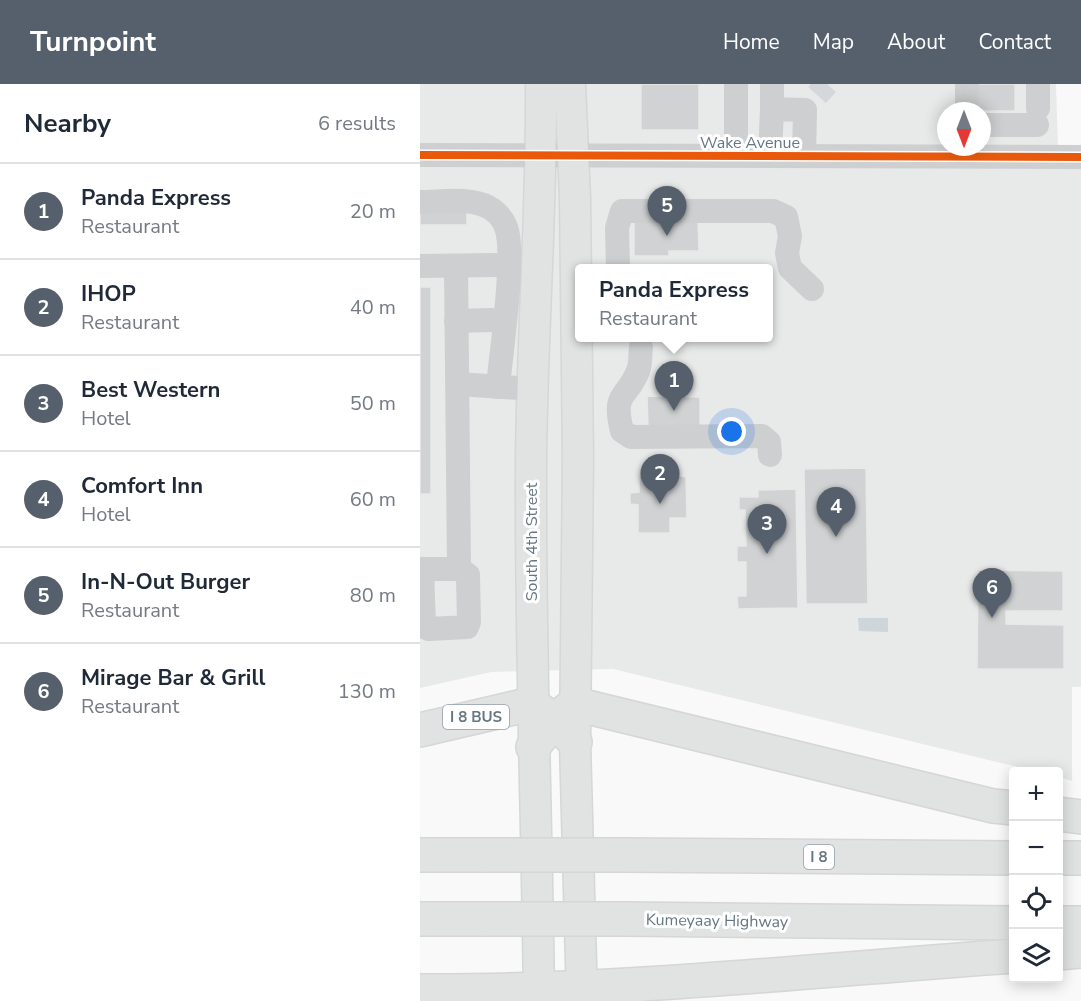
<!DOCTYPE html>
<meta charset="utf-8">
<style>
:root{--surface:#fff;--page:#f2f2f3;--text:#1f2937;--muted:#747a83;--line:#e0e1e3;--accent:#56606c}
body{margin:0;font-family:"Nunito Sans",sans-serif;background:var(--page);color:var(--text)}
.controls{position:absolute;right:18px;bottom:18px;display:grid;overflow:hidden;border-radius:6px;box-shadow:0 3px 15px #0003}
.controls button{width:54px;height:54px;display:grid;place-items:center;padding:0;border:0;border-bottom:2px solid var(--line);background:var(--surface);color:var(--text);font:30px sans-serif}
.compass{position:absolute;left:517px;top:18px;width:54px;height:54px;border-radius:50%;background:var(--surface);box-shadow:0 3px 15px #0003;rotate:180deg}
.you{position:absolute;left:312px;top:348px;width:21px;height:21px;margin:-15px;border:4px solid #fff;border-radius:50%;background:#1a73e8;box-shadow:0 0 0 9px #1a73e833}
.badge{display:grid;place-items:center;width:39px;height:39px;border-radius:50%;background:var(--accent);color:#fff;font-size:20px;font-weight:700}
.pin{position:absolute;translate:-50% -50px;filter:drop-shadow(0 2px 3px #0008)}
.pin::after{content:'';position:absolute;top:32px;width:21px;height:18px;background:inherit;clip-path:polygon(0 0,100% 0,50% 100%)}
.popup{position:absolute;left:155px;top:180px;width:198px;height:78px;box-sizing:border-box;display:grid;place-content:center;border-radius:6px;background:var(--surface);filter:drop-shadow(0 2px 4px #0005);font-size:20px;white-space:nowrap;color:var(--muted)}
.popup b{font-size:22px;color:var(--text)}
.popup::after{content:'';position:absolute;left:50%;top:100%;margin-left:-12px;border:12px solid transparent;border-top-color:var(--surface)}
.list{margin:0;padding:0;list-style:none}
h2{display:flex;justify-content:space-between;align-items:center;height:78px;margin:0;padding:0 24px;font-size:26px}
h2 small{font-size:20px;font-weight:400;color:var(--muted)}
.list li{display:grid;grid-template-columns:39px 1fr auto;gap:18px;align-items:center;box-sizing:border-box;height:96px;padding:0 24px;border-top:2px solid var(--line)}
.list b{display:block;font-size:22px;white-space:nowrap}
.list p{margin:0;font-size:20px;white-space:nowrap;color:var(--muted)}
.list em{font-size:20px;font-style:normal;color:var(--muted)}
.icon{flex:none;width:33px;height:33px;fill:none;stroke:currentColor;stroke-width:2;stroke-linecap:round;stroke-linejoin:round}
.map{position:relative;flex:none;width:661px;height:917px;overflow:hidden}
header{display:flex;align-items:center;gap:36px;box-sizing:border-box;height:84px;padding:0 30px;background:var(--accent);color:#fff}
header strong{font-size:28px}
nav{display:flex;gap:33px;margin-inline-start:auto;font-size:21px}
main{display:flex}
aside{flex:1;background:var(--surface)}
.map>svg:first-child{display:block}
</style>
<header>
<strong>Turnpoint</strong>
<nav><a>Home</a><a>Map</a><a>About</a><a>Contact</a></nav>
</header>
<main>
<aside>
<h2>Nearby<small>6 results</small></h2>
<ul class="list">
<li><span class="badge">1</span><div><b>Panda Express</b><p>Restaurant</p></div><em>20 m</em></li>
<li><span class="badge">2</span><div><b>IHOP</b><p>Restaurant</p></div><em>40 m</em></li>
<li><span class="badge">3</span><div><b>Best Western</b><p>Hotel</p></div><em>50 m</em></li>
<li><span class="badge">4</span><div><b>Comfort Inn</b><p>Hotel</p></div><em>60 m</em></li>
<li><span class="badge">5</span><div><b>In-N-Out Burger</b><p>Restaurant</p></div><em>80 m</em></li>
<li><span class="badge">6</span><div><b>Mirage Bar &amp; Grill</b><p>Restaurant</p></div><em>130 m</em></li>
</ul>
</aside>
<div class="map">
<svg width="661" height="917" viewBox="0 0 661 917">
<rect width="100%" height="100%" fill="#f9f9f9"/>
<path fill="#e8e9e9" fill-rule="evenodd" d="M0 0H636L638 65 661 67V603H652V697L639 693 638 688 614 687 193 585 71 588 0 604ZM526 27H562V63H526ZM160 184H348V254H160Z"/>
<path fill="#ced6d9" d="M438 534H468V548L439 547Z"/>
<g fill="#d0d2d3" stroke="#e8e8e8" stroke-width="1.5">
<rect x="221" y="0" width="58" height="46"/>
<path d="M556 0H595V27H555Z"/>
<rect x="0" y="119" width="47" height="22"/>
<path d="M214 136H278L279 167H249V172H214Z"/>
<rect x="0" y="203" width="11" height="207"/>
<path d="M227 312 280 313V342H228Z"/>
<path d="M446 384 448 520H386L384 385Z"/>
<path d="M256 391 266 393 267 434H250V449H218V421L210 420V409L219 408V392Z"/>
<path d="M376 405 378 524 318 525 317 512H326V478H317V462H326L325 426H319V413H338V406Z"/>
<path d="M558 486 643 487V527H586V540L644 541V585H557Z"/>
</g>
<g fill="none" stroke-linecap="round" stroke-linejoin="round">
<path stroke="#d4d8dc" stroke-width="24" stroke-dasharray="24 12" stroke-linecap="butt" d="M397 11 407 0"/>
<defs>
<g id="major">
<path d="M150 0 155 114 158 374 155 658 162 917"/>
<path d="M119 917C117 737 110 558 111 378 112 252 122 126 121 0"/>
</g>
<g id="highway">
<path d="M0 646 111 620 134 636 155 658"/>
<path d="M113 663 134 636 155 620 573 722 594 724"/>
<path d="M638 730 661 733"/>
<path d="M0 771H66"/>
<path d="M204 771 594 774"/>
<path d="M638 774H661"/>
<path d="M0 835H67"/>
<path d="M206 835 594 839"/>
<path d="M638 839H661"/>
<path d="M638 869 661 867"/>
<path d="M0 907C198 908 396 886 594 872"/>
</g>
</defs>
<use href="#major" stroke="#d5d6d7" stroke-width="33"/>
<use href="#highway" stroke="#d5d6d6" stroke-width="36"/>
<g stroke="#cecfd0" stroke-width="24">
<path d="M316 0V72"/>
<path d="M547 0V27"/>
<path d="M618 0V24"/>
<path d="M352 25V0"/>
<path d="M562 41H617"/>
<path d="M0 71 661 73"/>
<path d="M350 72 352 25 385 26 384 72"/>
<path d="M0 118C21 118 49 113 68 123 76 127 83 135 86 143 96 169 81 269 78 303"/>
<path d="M0 182 76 181"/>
<path d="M36 182 39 485"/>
<path d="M198 184 197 144 202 127H353L366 133 370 152 367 169 370 184 392 205"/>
<path d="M36 237 71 236"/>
<path d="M221 263C220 270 221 280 218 287 207 315 192 307 202 347L211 353 342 352 349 358 350 371"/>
<path d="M38 300 113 305"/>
<path d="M0 485H39L48 491 49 538 47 543 9 545 4 543 2 485"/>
</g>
<use href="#major" stroke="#e1e2e2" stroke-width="30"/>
<use href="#highway" stroke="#e1e2e2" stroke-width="33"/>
<defs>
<g id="highway-bridge">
<path d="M66 771H204"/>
<path d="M67 835H206"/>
</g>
</defs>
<use href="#highway-bridge" stroke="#d5d6d6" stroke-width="36" stroke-linecap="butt"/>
<use href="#highway-bridge" stroke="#e1e2e2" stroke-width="33"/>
<defs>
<path id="cycleway" d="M0 71 661 73"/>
</defs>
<use href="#cycleway" stroke="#fff" stroke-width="11"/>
<use href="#cycleway" stroke="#e8590c" stroke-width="8"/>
</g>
<g text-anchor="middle" stroke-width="6" stroke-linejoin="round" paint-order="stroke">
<g fill="#fff" stroke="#939fa8" stroke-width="1.5">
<rect x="23" y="621" width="66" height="24" rx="4.5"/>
<rect x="384" y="761" width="30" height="24" rx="4.5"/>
</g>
<g font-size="15" font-weight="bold" fill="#657683">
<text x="56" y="638">I 8 BUS</text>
<text x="399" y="778">I 8</text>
</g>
<g font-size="16" fill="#657683" stroke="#fff">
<text x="330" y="64">Wake Avenue</text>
<text transform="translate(111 458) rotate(-90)" y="6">South 4th Street</text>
<text transform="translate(297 836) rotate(1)" y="6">Kumeyaay Highway</text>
</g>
</g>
</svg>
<div class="controls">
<button>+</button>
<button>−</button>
<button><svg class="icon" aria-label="locate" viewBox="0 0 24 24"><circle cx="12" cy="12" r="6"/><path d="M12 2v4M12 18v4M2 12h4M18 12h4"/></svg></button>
<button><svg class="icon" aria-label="layers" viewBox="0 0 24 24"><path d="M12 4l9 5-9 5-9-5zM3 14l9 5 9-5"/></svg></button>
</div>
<svg class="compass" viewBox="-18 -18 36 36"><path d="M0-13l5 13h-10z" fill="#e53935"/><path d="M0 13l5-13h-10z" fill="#747a83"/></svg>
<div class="you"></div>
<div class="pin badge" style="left:254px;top:327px">1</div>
<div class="popup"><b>Panda Express</b>Restaurant</div>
<div class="pin badge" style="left:240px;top:420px">2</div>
<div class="pin badge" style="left:347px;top:470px">3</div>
<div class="pin badge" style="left:416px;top:453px">4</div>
<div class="pin badge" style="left:247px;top:152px">5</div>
<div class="pin badge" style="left:572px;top:534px">6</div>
</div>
</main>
